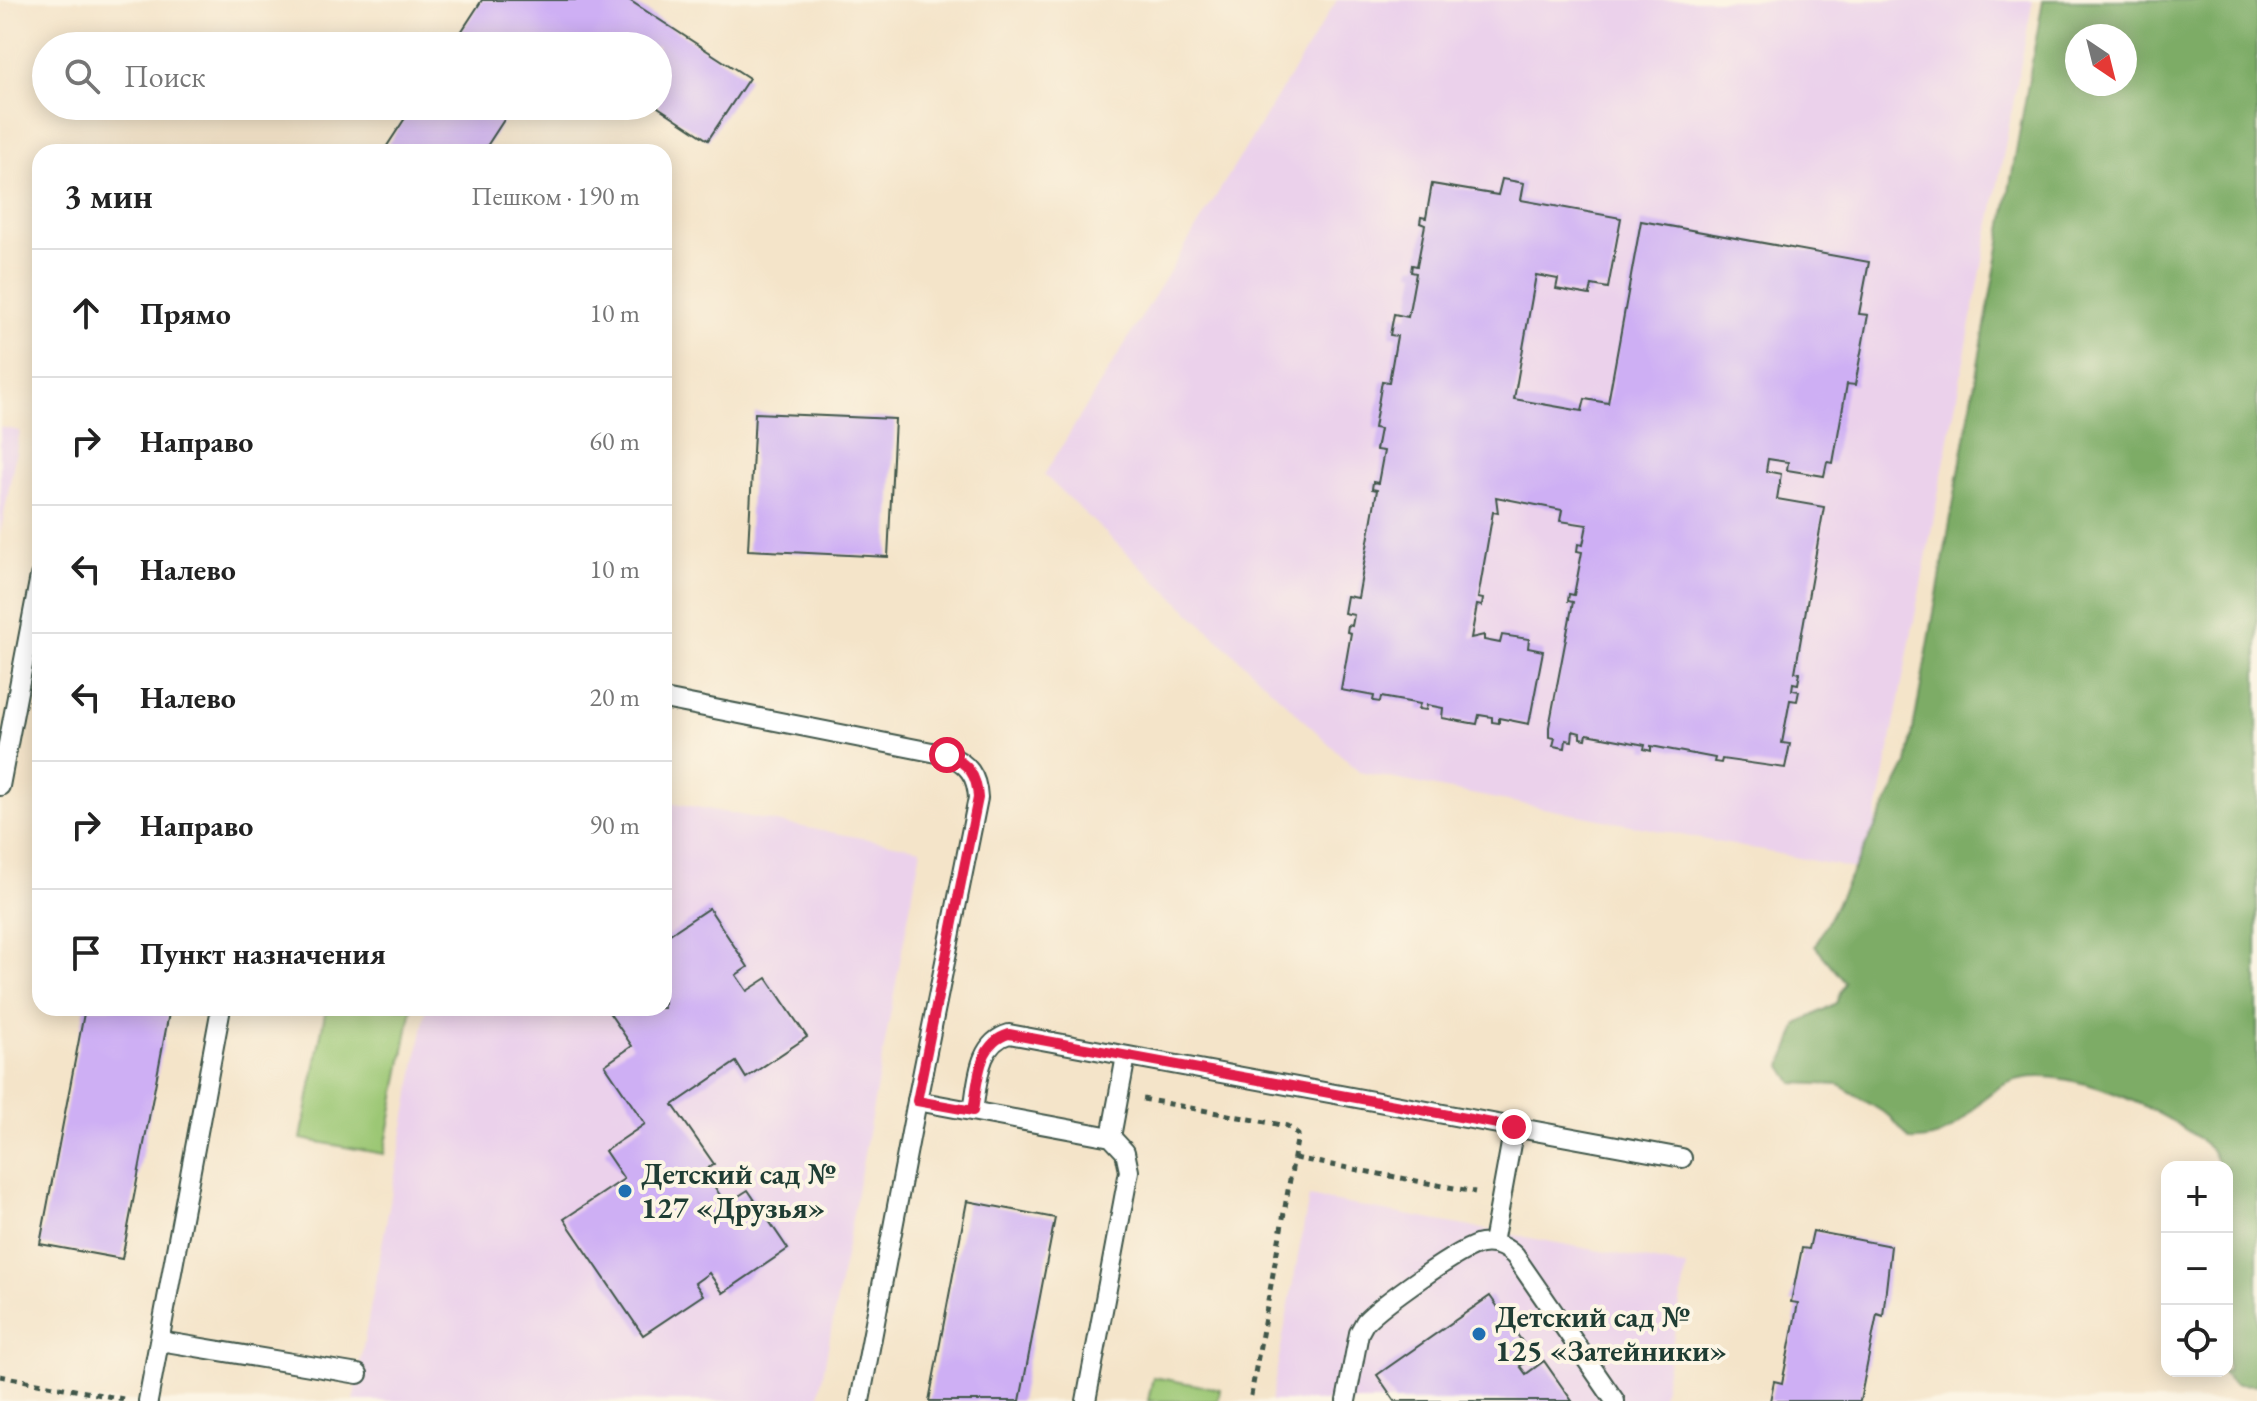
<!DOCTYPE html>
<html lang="ru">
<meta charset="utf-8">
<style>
:root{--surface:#fff;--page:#f2f2f2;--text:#222;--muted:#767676;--line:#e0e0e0}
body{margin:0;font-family:"EB Garamond",serif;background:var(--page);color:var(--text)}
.controls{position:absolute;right:24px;bottom:24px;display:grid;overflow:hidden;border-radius:16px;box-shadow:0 4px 20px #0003}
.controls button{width:72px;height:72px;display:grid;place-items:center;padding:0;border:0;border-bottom:2px solid var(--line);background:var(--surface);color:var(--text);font:40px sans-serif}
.compass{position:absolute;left:2065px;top:24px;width:72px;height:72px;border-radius:50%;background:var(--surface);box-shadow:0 4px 20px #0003;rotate:145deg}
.stop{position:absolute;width:24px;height:24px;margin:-18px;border:6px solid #e11d48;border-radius:50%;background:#fff}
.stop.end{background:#e11d48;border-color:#fff;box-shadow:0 2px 8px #0008}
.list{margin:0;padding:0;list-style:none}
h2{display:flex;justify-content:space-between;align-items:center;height:104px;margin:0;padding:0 32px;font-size:34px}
h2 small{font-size:26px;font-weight:400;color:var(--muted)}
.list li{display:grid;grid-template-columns:52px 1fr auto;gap:24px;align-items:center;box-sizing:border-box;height:128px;padding:0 32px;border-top:2px solid var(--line)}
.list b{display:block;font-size:30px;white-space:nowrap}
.list em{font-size:26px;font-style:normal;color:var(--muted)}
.icon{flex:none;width:44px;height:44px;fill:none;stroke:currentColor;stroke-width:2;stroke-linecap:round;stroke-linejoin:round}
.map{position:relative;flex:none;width:2257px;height:1401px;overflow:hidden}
.search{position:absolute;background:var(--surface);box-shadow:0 4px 20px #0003;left:32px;top:32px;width:640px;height:88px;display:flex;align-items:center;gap:20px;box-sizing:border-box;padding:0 28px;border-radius:44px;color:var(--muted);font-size:30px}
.panel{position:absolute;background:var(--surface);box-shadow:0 4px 20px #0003;left:32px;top:144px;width:640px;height:872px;border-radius:24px}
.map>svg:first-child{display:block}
</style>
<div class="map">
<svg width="2257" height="1401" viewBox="0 0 2257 1401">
<rect width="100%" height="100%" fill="#fcf5e5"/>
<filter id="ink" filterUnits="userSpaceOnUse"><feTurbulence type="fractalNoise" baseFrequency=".0125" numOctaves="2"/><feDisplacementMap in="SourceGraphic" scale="16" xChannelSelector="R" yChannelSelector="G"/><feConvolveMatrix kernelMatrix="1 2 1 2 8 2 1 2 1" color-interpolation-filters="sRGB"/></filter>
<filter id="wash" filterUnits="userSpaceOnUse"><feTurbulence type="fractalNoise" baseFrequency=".006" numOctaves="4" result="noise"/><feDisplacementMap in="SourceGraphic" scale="32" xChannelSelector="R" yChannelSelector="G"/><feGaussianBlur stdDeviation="1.8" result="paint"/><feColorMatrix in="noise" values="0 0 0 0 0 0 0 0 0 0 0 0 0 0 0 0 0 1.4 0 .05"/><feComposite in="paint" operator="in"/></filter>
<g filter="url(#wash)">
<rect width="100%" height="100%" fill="#f4e4c9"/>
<g fill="#ebd1eb">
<path d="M1337 0H2033L1866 871 1359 772 1044 475Z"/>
<path d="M0 427 20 431 0 535Z"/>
<path d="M664 801 921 849 818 1401H353L426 1008H664Z"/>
<path d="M1309 1197 1687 1267 1661 1401H1271Z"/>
</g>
<g fill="#9cc774" stroke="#5e8254" stroke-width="2">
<path d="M326 1008H412L384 1154 301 1139Z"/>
<path d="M1153 1377 1220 1389 1218 1401H1148Z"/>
</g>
<path fill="#7dac66" stroke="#4e744d" stroke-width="2" fill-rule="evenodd" d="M2043 0H2257V1385L2235 1384 2219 1371H2227V1167H2219C2216 1160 2213 1150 2208 1146 2167 1111 2063 1061 2010 1082 1967 1099 1964 1143 1910 1140L1891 1117 1839 1085 1793 1083 1782 1066 1798 1024 1836 1003 1845 982 1815 946 1907 764ZM2077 36H2125V84H2077Z"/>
<g id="blocks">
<g fill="#ceaff4">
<path d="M482 0H629L749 78 708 140 658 107V46H564L556 41 553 46H452Z"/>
<path d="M413 106H513L483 152H383Z"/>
<path d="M1502 179 1524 183 1521 200 1621 218 1608 288 1592 285 1590 295 1556 289 1558 279 1536 275 1514 399 1582 411 1585 399 1608 403 1641 221 1869 262 1859 314 1868 315 1855 385 1847 384 1833 463 1827 462 1824 476 1787 470 1788 462 1768 459 1766 471 1781 474 1777 499 1824 507 1795 672 1800 673 1798 684 1793 683 1792 690 1799 691 1797 701 1790 700 1782 743 1790 744 1785 768 1722 759 1721 763 1714 762 1715 758 1651 746V751L1644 749 1645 745 1587 734 1586 739 1580 738V733L1573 731 1572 741 1566 740 1565 748 1553 746 1555 738 1549 737V727L1573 602 1568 601 1569 594 1574 595 1582 552 1577 551 1578 544 1583 545 1587 525 1560 521 1562 510 1496 497 1498 513 1493 512 1478 598 1483 599 1482 606 1477 605 1471 638 1484 635V640L1500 643 1502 635 1529 639 1528 648 1543 651 1529 724 1499 718V723L1492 722V717L1479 715 1477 724 1442 718 1443 708 1427 705 1426 710 1418 709 1420 704 1381 697 1380 702 1373 701 1374 696 1341 690 1351 633 1347 632 1348 625 1352 626 1354 615 1344 613 1347 596 1358 598 1377 490 1372 489 1373 482 1378 483 1384 451 1376 450 1380 429 1374 428 1382 381 1389 382 1397 336 1390 335 1394 314 1408 317 1416 273 1411 272 1412 265 1417 266 1425 225 1420 223 1421 217 1426 218 1432 184 1498 195Z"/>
<path d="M755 413 895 419 888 557 748 550Z"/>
<path d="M709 908 748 967 736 975 747 991 767 978 807 1037 746 1078 736 1062 673 1105 714 1164 704 1171 726 1204 748 1190 788 1249 723 1293 709 1273 695 1283 703 1295 643 1335 564 1219 624 1179 605 1151 645 1124 605 1065 632 1046 606 1008H664V938Z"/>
<path d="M85 1008H170L122 1259 40 1244Z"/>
<path d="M967 1201 1055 1218 1020 1401H929Z"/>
<path d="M1813 1231 1891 1246 1883 1316 1877 1314 1860 1401H1770L1774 1381 1782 1383 1798 1303 1791 1302 1802 1248 1809 1249Z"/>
<path d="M1490 1296 1533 1357 1520 1366 1526 1374 1544 1361 1572 1401H1395L1377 1375Z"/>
</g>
</g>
</g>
<g filter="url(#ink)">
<use href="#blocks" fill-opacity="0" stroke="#3f564a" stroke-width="2"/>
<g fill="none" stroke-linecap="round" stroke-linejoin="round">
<defs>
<g id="lane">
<path d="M664 699 947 755C968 763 977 776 978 798L917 1101"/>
<path d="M0 786 40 576"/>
<path d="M973 1111C978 1083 977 1043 1009 1034L1682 1158"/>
<path d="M1111 1137 1126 1056"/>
<path d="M1493 1243 1514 1127"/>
<path d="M160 1341 358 1374"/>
<path d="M148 1401 221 1008"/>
<path d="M860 1401 917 1101 1111 1137 1125 1152 1129 1171 1086 1401"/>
<path d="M1346 1401 1359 1333 1365 1322C1381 1305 1461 1247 1481 1244 1494 1242 1506 1247 1515 1256L1615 1401"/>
</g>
</defs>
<use href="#lane" stroke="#3f564a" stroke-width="22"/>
<g stroke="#3f564a" stroke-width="5" stroke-dasharray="6 6" stroke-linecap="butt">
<path d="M1143 1099 1287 1126 1298 1135 1250 1401"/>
<path d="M1295 1158 1475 1192"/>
<path d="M0 1376 123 1399"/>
</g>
<use href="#lane" stroke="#fff" stroke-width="18"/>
</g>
</g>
<g fill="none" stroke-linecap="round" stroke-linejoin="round" filter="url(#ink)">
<path stroke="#e11d48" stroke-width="10" d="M947 755C969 763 977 776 978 798L917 1101 973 1111C978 1083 977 1043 1009 1034L1514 1127"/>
</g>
<g fill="#1f6fb2" stroke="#fcf5e5" stroke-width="3">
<circle cx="625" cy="1191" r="8"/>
<circle cx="1479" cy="1334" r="8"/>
</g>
<g text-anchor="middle" stroke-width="8" stroke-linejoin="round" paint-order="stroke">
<g font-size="30" font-weight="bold" fill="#1f3d34" stroke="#fcf5e5" text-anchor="start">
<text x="641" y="1184">Детский сад №<tspan x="641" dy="34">127 «Друзья»</tspan></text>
<text x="1495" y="1327">Детский сад №<tspan x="1495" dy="34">125 «Затейники»</tspan></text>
</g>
</g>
</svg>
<div class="controls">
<button>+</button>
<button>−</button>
<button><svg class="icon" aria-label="locate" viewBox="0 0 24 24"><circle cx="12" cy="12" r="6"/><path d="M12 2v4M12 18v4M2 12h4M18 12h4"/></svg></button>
</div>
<svg class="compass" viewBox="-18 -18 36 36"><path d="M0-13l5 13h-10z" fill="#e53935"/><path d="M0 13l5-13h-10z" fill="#767676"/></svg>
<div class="stop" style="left:947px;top:755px"></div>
<div class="stop end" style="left:1514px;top:1127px"></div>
<div class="search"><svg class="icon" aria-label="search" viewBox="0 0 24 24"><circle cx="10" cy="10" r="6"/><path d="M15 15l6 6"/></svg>Поиск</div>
<section class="panel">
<h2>3 мин<small>Пешком · 190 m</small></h2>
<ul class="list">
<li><svg class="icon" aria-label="ahead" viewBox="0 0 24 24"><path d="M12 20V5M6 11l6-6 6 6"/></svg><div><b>Прямо</b></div><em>10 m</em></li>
<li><svg class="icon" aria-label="right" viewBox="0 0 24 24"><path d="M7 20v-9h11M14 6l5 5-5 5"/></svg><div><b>Направо</b></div><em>60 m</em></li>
<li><svg class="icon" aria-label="left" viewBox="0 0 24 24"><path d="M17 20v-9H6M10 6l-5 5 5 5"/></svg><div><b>Налево</b></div><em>10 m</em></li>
<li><svg class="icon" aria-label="left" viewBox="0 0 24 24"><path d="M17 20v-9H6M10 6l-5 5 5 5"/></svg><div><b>Налево</b></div><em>20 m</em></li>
<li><svg class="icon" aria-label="right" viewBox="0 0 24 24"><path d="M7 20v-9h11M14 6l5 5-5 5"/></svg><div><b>Направо</b></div><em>90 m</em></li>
<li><svg class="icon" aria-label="arrive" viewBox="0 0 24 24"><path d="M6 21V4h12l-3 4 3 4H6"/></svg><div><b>Пункт назначения</b></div></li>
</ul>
</section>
</div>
